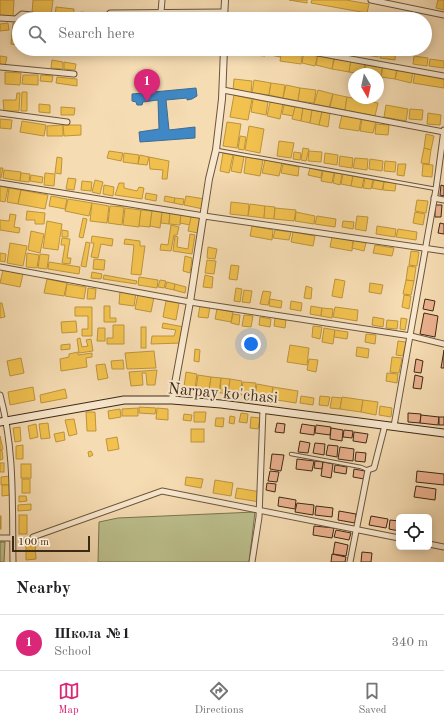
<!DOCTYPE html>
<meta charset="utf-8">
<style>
:root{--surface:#fff;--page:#f6f6f6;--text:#202124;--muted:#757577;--line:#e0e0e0;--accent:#db2777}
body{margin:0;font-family:"Old Standard TT",serif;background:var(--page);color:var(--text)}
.controls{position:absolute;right:12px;bottom:12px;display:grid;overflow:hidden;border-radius:6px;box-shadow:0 2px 10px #0003}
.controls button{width:36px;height:36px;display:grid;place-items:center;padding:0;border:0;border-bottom:1px solid var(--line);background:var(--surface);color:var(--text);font:20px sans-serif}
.compass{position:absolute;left:348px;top:68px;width:36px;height:36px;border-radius:50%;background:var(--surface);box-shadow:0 2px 10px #0003;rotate:171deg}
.scale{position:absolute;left:12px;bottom:10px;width:78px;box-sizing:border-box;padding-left:4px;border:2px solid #3d2a15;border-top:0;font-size:11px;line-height:14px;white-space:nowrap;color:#3d2a15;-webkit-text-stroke:3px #f9e8ce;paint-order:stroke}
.you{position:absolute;left:251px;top:344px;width:14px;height:14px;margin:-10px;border:3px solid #fff;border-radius:50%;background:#1a73e8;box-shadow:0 0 0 6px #1a73e833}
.badge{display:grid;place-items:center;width:26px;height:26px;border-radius:50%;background:var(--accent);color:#fff;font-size:13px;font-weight:700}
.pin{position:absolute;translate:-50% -33px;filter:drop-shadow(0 1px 2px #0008)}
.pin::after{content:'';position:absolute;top:21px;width:14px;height:12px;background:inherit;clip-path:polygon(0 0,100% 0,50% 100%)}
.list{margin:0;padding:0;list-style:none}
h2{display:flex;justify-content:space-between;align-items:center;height:52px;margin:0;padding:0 16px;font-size:17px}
h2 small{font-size:13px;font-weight:400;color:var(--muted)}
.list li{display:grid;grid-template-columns:26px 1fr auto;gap:12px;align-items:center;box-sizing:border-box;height:56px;padding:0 16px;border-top:1px solid var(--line)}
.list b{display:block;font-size:15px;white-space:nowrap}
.list p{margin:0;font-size:13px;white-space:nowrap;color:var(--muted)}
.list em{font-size:13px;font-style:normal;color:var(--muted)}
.icon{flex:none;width:22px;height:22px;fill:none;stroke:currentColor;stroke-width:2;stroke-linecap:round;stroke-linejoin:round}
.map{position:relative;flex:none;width:444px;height:562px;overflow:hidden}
.search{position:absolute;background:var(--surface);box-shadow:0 2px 10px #0003;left:12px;right:12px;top:12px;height:44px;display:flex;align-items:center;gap:10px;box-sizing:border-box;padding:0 14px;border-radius:22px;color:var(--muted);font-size:15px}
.sheet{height:108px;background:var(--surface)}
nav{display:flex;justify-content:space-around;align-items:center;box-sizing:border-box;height:56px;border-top:1px solid var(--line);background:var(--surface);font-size:11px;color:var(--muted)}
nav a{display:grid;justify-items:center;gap:2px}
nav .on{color:var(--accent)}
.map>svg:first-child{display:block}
</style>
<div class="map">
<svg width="444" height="562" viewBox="0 0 444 562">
<rect width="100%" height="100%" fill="#f6dcb3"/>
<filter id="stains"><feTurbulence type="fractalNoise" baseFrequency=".005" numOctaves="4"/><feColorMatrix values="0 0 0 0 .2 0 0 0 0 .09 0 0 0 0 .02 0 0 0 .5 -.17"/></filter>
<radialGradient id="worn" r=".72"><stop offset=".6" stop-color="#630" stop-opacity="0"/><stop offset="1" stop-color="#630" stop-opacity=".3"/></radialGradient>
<g fill="#bcc08d" stroke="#7c7551">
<path d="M255 512 249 562H98L99 522 118 518Z"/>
<path d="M0 542H5L4 562H0Z"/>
</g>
<g fill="#f2c14e" stroke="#bc943d">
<path d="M0 0H14L13 17 0 16Z"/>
<path d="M33 0H53L51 15 32 13Z"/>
<path d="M289 0H307V3Z"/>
<path d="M312 0H346L369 4 367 13 311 3Z"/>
<path d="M438 0H444V10L436 8Z"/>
<path d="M56 7 74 9 73 18 55 16Z"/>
<path d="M81 12 97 14 96 19H80Z"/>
<path d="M8 23 9 30 0 31V24Z"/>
<path d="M13 23 19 24 17 45 11 44Z"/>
<path d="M59 49H78V52Z"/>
<path d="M235 49H245V52L236 53Z"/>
<path d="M246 49H255L254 54 245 53Z"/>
<path d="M255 49H266L265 56 254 55Z"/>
<path d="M267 49H282L280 57 266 54Z"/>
<path d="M282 49 303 51 301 64 280 61Z"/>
<path d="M332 49H346V51Z"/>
<path d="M355 49H363L362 54 354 53Z"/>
<path d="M367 49H379L378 57 366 55Z"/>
<path d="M381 49H396L395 60 380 58Z"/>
<path d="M304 51 318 54 315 66 302 63Z"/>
<path d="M318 54 334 57 332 69 316 65Z"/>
<path d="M0 56 7 57 5 66H0Z"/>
<path d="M414 56 428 58 427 66 413 64Z"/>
<path d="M335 57 351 61 349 72 332 69Z"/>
<path d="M430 59 444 61V68L429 66Z"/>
<path d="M52 60 63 62V69L51 68Z"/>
<path d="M351 61 365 63 363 74 349 72Z"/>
<path d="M64 62 76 64 75 70 64 69Z"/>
<path d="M366 64 382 66 381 77 378 76V74H364Z"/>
<path d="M383 66 397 68 395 79 381 77Z"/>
<path d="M398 68 413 72 411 83 395 79Z"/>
<path d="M5 72 21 73 20 85 5 84Z"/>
<path d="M415 72 444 78V88L413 83Z"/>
<path d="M23 75H38V85L22 84Z"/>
<path d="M41 75 53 76 52 82 40 81Z"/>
<path d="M57 77 77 79V86L56 83Z"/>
<path d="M234 79 252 81 251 93 233 91Z"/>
<path d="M254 80 271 83 269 95 252 93Z"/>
<path d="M271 83 285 85 283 98 269 95Z"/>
<path d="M286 85 300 88 298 101 283 98Z"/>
<path d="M300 88 316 90 314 103 298 101Z"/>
<path d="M318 90 333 94 329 107 314 104Z"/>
<path d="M22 92H27V111H21Z"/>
<path d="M17 93H20L19 111H4L3 100H16Z"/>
<path d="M333 94 347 97 345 110 330 107Z"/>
<path d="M234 95 252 99 248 120 230 117Z"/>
<path d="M347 97 378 103 375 116 345 110Z"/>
<path d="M253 99 268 102 266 115 251 112Z"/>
<path d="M270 102 283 104 280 119 267 116Z"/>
<path d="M39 104 50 105V113L39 112Z"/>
<path d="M284 105 295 107 293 116 282 114Z"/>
<path d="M386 105 408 109 406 121 384 117Z"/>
<path d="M61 107 75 108 74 115H61Z"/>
<path d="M295 107 303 108 301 121 292 119Z"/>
<path d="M303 108 312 110 310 123 301 121Z"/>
<path d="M410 109 423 110 422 120 409 119Z"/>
<path d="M312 110 322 112 319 125 310 123Z"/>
<path d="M322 112 330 113 328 127 319 125Z"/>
<path d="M428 113 441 115 440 125 427 124Z"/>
<path d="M342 115 361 119 359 131 339 128Z"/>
<path d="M0 119 12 120 11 129 0 128Z"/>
<path d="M362 119 376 121 373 133 360 131Z"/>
<path d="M22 121 46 125 44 136 20 132Z"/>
<path d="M227 122 241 124 237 148 223 146Z"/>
<path d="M376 124 389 125 388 135 375 134Z"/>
<path d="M63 125V136H47V126Z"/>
<path d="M63 125H81V135L64 136Z"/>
<path d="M249 126 264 129 260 153 245 150Z"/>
<path d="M426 134 434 136 431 150 424 148Z"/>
<path d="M240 136 246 137 244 150 238 149Z"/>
<path d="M279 141 294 143 291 158 277 156Z"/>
<path d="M303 148 309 149 306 161 301 160Z"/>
<path d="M424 148 431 150 429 164 421 163Z"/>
<path d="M109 151 123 153 121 161 107 158Z"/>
<path d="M309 151 322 152 321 162 308 161Z"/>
<path d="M294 152 301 153 300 160 293 159Z"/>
<path d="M124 153 139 155 138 164 123 162Z"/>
<path d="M223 153 233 155 229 173 220 171Z"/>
<path d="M325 153 338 155 337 165 324 163Z"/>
<path d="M140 155 149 157 147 165 138 164Z"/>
<path d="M234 155 244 157 241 173 231 171Z"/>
<path d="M340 156 353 158 352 168 339 166Z"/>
<path d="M57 157 62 158 61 174 55 173Z"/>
<path d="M149 157 169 161 167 179H162L163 170 150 169Z"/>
<path d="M246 157 263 160 260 176 244 173Z"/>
<path d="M355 158 368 159 367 170 353 168Z"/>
<path d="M370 159 383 161 382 171 369 169Z"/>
<path d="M265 160 282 163 279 176 262 173Z"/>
<path d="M385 161 396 162 395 172 384 171Z"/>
<path d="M283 164 299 167 298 176 281 173Z"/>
<path d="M398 164H406L404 176 397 175Z"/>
<path d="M423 164 433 165 432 177 422 176Z"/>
<path d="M0 168H3L1 178H0Z"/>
<path d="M310 168 322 171 321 178 308 175Z"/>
<path d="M4 170 21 172 20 181 3 178Z"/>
<path d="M323 171 334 173 332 183 321 181Z"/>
<path d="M21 173 30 174 29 182 20 181Z"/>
<path d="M45 173 55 174 54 186 44 185Z"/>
<path d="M335 173 342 174 340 185 333 183Z"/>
<path d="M343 174 353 176 351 186 341 184Z"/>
<path d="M31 175 43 177 42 183 30 181Z"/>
<path d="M353 176 364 178 362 188 351 186Z"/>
<path d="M68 178 76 179 74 190 66 189Z"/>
<path d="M365 178 373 180 371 189 363 188Z"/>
<path d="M95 180 103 182 100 194 92 192Z"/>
<path d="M374 180 384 182 382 190 372 188Z"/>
<path d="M82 181 92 182 91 191 81 190Z"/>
<path d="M384 182 396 183 395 191 383 190Z"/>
<path d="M119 183H124V188L137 191 139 187 144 188 142 199 115 195Z"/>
<path d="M104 185 114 187 113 196 103 194Z"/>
<path d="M0 186 8 188 5 202 0 201Z"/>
<path d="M9 188 21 190 18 204 7 202Z"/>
<path d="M21 190 48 195 45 209 18 204Z"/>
<path d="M146 193 157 195 156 201 145 199Z"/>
<path d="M51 196 67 199 65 209 49 206Z"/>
<path d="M165 196 175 198 174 203 164 201Z"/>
<path d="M186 196 205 199 203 209 184 205Z"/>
<path d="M175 198 184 199 183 205 174 203Z"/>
<path d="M68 199 92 203 89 216 65 211Z"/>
<path d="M417 200 428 201 426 213 415 211Z"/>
<path d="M231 202 249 204 248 216 230 214Z"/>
<path d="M92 203 109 206 107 223 90 221Z"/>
<path d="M250 204 265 206 264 218 248 216Z"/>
<path d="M110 206 124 207 122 225 108 223Z"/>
<path d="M265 206 275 207 274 219 264 218Z"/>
<path d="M125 208 141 210 139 227 123 225Z"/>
<path d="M275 208 296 210 294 221 274 219Z"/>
<path d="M141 210 152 211 150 227 139 226Z"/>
<path d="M27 211 45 213 44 224H35V220H26Z"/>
<path d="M152 211 162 212 160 228 150 226Z"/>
<path d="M162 212 170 213 169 224 161 223Z"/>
<path d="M296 212 315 216 314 224 295 221Z"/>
<path d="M415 212 425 214 423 225 413 223Z"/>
<path d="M170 213 181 215 180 225 169 224Z"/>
<path d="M10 214 16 215 14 227 20 228 19 233 0 230V220L9 221Z"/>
<path d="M181 214 191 216 190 225 180 223Z"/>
<path d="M317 216 336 219 335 227 315 224Z"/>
<path d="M357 216 368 217 366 231 355 229Z"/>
<path d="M191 217 201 218 198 233 188 231Z"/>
<path d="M83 218 87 219 83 238 79 237Z"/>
<path d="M47 221 62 224 58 250 43 248Z"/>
<path d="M343 221 354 222 353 229 342 227Z"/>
<path d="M171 225 179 227 177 235H174L171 251 160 250 161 244 168 245Z"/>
<path d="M252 226 273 230 272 240 250 236Z"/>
<path d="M377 226 396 229 395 237 376 234Z"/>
<path d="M398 229 417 232 416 240 396 237Z"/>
<path d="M62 230 68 231V237H62Z"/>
<path d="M275 230 291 232 289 240 273 238Z"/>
<path d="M31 231 44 234 40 253 28 250Z"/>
<path d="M293 232 315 236 313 246 291 242Z"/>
<path d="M190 234 195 235 192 254 173 251 175 236 178 237 177 247 188 249Z"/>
<path d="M92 236 113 239 112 246 101 244 98 258 91 257 94 243H91Z"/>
<path d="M332 237 353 241 352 251 330 247Z"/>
<path d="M62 238 70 239 67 258H71L70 264 62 263 65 245H61Z"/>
<path d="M125 239 140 241V246H145L141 275 131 274 134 245 124 244Z"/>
<path d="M354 240 366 243 364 251 352 248Z"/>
<path d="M86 242 90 243 86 267 81 266Z"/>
<path d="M10 243 27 246 23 266 7 263Z"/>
<path d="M375 245 394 248 392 256 373 253Z"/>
<path d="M208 247 217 249 215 259 207 258Z"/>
<path d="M411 251 419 252 417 266 409 265Z"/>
<path d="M0 253 6 254 5 262 0 261Z"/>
<path d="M27 253 39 255 37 268 26 267Z"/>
<path d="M40 254 49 255 47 269 38 268Z"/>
<path d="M185 256 192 258 190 273 183 271Z"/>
<path d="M94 259 105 260 104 270 93 269Z"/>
<path d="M207 260 216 261 214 274 205 273Z"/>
<path d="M49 262 80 267 79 274 48 269Z"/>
<path d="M231 265 239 266 237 280 229 279Z"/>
<path d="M408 266 416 267 414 281 406 280Z"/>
<path d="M3 270 23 274 20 287 0 283Z"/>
<path d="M92 272 102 274 101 279 91 278Z"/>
<path d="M104 275 137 281 136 284 103 279Z"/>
<path d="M205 275 213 277 212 288 203 287Z"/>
<path d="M139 277 158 280 157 288 138 285Z"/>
<path d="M47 279 67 283 64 296 44 293Z"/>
<path d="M335 279 345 281 342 298 332 296Z"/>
<path d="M160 280 166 281 164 288 158 287Z"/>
<path d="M406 280 414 281 411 295 403 294Z"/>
<path d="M167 282 175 284 174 290 165 288Z"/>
<path d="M370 283 383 285 381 294 369 292Z"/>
<path d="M67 284 86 287 84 299 65 296Z"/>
<path d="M175 284 186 287 185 293 174 290Z"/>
<path d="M306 286 312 288 311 299 304 298Z"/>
<path d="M88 288 96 289 95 299H87Z"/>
<path d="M236 288 242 289 240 302 234 301Z"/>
<path d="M244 290 252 291 250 303 242 302Z"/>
<path d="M120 291 136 293 134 306 119 304Z"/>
<path d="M263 291 271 292 268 305 260 304Z"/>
<path d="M138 294 154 297 151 312 135 309Z"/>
<path d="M404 295 411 296 409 309 402 307Z"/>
<path d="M270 299 282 301 281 308 269 306Z"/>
<path d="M166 301 179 303 176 320 163 317Z"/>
<path d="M291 301 302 303 301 311 290 309Z"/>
<path d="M0 303H2L5 317 0 318Z"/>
<path d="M104 306H110V318H116V322H104Z"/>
<path d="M200 306 210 307 208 318 198 317Z"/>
<path d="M311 306 322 308 321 316 310 314Z"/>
<path d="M75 307H92V336H82V329H88V316H75Z"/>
<path d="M335 307 358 310 357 321 333 317Z"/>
<path d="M322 308 333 309 332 318 321 316Z"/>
<path d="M217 309 233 312 231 322 215 319Z"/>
<path d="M233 314 240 315 239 325 231 323Z"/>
<path d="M244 315 253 316 251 327 242 326Z"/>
<path d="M260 317 271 319 270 327 259 325Z"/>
<path d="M373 317 384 319 383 327 372 325Z"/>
<path d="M275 318 286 320 285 328 274 326Z"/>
<path d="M401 318 407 319 405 330 400 329Z"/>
<path d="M387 320 398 321 397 329 386 328Z"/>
<path d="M76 321 77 332 62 333 61 322Z"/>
<path d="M163 323 184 327 182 343 151 344 152 336H174L176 330 162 328Z"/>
<path d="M113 325H124V344H107V338H113Z"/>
<path d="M313 326 322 327 320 339 312 337Z"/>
<rect x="141" y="327" width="5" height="21"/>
<path d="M98 328H105V341H97Z"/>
<path d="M324 328 335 330 333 344 322 342Z"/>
<path d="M335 330 348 332 347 339 334 337Z"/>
<path d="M366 334 376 335 375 344 365 342Z"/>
<path d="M80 338 82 347 88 346 86 340 91 339 93 351 79 353 77 339Z"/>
<path d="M398 341 406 342 403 356 396 355Z"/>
<path d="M70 344V349L61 350V345Z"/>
<path d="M290 345 309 348 307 365 287 362Z"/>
<path d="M357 347 369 349 368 358 356 356Z"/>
<path d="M195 349 200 350 199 362 194 361Z"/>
<path d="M154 351 156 368 127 369 125 353Z"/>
<path d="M78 352V355L92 353V357L86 358 87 367 61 371 60 359 69 357V354Z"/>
<path d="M392 357 402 358 399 373 390 372Z"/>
<path d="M21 358 24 373 10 376 7 361Z"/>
<path d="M309 359 318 360 316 372 307 370Z"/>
<path d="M123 360 124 369H112L111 361Z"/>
<path d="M105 364 108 378 98 380 96 365Z"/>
<path d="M157 370 155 385H147L146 373H142L143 385 131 386 129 372Z"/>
<path d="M186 372 197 374 195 389 184 387Z"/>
<path d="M387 373 398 374 397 383 386 381Z"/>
<path d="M198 375 211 377 209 391 196 389Z"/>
<path d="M211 377 221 378 219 393 209 391Z"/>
<path d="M221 378 230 379 228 393H220Z"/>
<path d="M230 379 242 381 240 395 228 394Z"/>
<path d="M243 382 256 383 254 397 241 395Z"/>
<path d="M257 384 273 387 271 399 255 397Z"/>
<path d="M33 387 35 400 10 405 8 392Z"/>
<path d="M273 387 298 391 296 403 271 399Z"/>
<path d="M65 389 67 398 41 403 40 395Z"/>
<path d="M301 396 314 398 313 405 300 403Z"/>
<path d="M320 396 330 397 328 406 319 405Z"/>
<path d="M332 397 342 398 340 409 330 408Z"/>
<path d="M342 397 363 400 361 412 340 409Z"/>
<path d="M363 400 378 402 376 415 361 412Z"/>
<path d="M380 406 392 408 391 417 379 415Z"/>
<path d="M139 407 156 408 155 414 139 413Z"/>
<path d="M138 408V416H122V409Z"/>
<path d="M157 408 168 409V420L156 419Z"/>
<path d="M120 409 121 417 109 419 108 411Z"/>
<path d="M86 412H95L96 431H87Z"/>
<path d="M194 412H206L205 422H194Z"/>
<path d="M241 413 248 414 247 423 239 422Z"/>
<path d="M184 414 192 415 191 421 183 420Z"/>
<path d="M230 416 235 417 234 424 229 423Z"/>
<path d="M251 417 260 418 258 429 250 428Z"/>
<path d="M216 418H224L223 427 215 426Z"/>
<path d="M74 419 77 434 69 436 65 420Z"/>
<path d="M48 423 50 438 41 439 39 424Z"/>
<path d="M36 424 38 437 30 439 28 426Z"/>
<path d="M20 427 21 441 15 442 13 428Z"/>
<rect x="191" y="429" width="13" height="13"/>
<path d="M64 432 65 440 56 442 54 434Z"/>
<path d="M0 436 3 449 0 450Z"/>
<path d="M117 437 119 449 108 451 106 439Z"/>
<path d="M23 445V459H16V446Z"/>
<path d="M2 450 3 459 0 460V451Z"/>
<path d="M91 451 93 455 89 457 88 452Z"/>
<rect x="0" y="463" width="4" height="9"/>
<rect x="21" y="464" width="10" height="14"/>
<path d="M10 476V485H1V477Z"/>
<path d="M186 477 203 479 201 488 185 485Z"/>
<rect x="22" y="479" width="8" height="14"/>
<path d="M215 480 233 483 231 496 213 493Z"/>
<path d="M2 485H9L10 495 2 496Z"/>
<path d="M237 488 261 492 260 502 235 498Z"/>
<path d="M19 496H26L27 501 19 502Z"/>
<path d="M31 504V510L18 511V505Z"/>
<rect x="19" y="515" width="8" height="19"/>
<rect x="0" y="516" width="1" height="13"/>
<path d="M26 543H35L36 559 26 560Z"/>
</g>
<path fill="#3f88c5" stroke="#3e6c90" d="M196 88 197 96 192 99 187 100V98L166 100 169 130 195 127V138L140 142 139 132 159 129 158 100 143 102 142 105H137L136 102 132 101V94Z"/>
<g fill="#ecb18f" stroke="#3d2a15">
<path d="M441 185 444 186V196L440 195Z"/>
<path d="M435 205H442L441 217H435Z"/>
<path d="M440 223 444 224V234L438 233Z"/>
<path d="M425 299 435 301 433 311 423 309Z"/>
<path d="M424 313 438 316 435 337 420 334Z"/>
<path d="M444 350V368H441Z"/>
<path d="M416 359 423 361 421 373 414 372Z"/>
<path d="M415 375 423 377 421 389 413 388Z"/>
<path d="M408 413 421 414 420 423 408 422Z"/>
<path d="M421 415 439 417 438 425 420 423Z"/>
<rect x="439" y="417" width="5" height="8"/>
<path d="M277 423 285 424 284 433 275 432Z"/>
<path d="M302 424 315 426 314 435 300 433Z"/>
<path d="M316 425 331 427 330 435 315 433Z"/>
<path d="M331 428 343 430 342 441 330 439Z"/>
<path d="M344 430 353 431 352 438 343 437Z"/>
<path d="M354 432 368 434 366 443 353 441Z"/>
<path d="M300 441 310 443 308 453 298 452Z"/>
<path d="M315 443 325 444 324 455 313 453Z"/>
<path d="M328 445 338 446 337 457 326 455Z"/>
<path d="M340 447 354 449 353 461 338 459Z"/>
<path d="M356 452 366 453 365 462 355 461Z"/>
<path d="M272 454 284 455 281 471 270 469Z"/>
<path d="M297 459 314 461 312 471 296 469Z"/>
<path d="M315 461 323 462 322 469 314 468Z"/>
<path d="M323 462 333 464 331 478 321 476Z"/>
<path d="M335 465 347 467 346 474 334 472Z"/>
<path d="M354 469 365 471 364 479 353 477Z"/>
<path d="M270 471 279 472 277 482 268 481Z"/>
<path d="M417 471 444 474V485L416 482Z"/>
<path d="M267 483 276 484 275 492 266 490Z"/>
<path d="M416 486 436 489 435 500 414 497Z"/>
<path d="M279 497 296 500 295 509 278 506Z"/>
<path d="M297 503 314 505 313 515 295 512Z"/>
<path d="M316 506 333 508 332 517 315 515Z"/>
<path d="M339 511 356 514 355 523 338 520Z"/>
<path d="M371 516 388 519 386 528 369 525Z"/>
<path d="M390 520 399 521V531L389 529Z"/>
<path d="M314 526 334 528 332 538 313 535Z"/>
<path d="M336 530 351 533 349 540 334 537Z"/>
<path d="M335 542 348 545 346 556 333 554Z"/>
<path d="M362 552 372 553 371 562H361Z"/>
<path d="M332 554 346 557 345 562H331Z"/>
</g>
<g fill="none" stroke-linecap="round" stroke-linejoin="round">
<defs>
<g id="service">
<path d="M217 150 436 189"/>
<path d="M291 454 361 467 368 470"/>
</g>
<g id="minor">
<path d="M371 0 444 15"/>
<path d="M161 12 162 0"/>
<path d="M0 18 16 19 22 14 67 19"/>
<path d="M105 19 110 13 224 12"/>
<path d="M296 49 444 76"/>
<path d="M0 67 74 74"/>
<path d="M223 90 444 132"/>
<path d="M0 113 67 122"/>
<path d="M0 183 204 216 444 251"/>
<path d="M434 198 444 200"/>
<path d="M0 267 190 302 411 336 444 344"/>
<path d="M0 395C15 450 12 506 13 562"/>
<path d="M394 426 436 189 444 130"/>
<path d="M33 537 162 491 399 538"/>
<path d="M0 538H12"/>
<path d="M429 544 444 547"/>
<path d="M252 562 259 517 263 409"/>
<path d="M350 562 368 470 374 468 385 425"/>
</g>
<g id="tertiary">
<path d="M224 19 225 0"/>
<path d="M172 400 190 302 209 179 216 150 222 99 224 49"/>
</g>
<path id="secondary" d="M0 422 124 400H172L221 404 444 433"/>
</defs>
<use href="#service" stroke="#6b563c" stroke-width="4.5"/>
<use href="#minor" stroke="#6b563c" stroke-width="7"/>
<use href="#tertiary" stroke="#6b563c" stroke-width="8"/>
<use href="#secondary" stroke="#3d2a15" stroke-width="9"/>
<use href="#service" stroke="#f9e8ce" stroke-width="2.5"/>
<use href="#minor" stroke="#f9e8ce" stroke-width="5"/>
<use href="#tertiary" stroke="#f9e8ce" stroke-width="6"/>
<use href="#secondary" stroke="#f9e8ce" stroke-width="7"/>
</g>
<g text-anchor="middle" stroke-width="4" stroke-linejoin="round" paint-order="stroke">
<g font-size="16" fill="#3d2a15" stroke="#f9e8ce">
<text transform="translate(223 392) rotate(5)" y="6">Narpay ko'chasi</text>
</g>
</g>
<rect width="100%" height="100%" filter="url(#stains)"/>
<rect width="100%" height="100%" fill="url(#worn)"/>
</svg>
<div class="controls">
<button><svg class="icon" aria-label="locate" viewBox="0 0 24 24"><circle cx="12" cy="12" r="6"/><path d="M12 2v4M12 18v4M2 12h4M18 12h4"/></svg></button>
</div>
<svg class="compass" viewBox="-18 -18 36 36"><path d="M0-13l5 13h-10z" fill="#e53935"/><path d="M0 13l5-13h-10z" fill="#757577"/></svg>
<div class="scale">100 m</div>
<div class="you"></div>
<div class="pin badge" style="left:147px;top:102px">1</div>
<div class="search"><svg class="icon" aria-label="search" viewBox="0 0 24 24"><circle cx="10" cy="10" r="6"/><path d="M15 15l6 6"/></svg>Search here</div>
</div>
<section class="sheet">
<h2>Nearby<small></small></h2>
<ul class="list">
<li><span class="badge">1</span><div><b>Школа №1</b><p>School</p></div><em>340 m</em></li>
</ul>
</section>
<nav>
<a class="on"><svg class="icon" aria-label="map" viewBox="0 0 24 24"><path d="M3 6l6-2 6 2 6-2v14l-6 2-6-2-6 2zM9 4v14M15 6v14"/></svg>Map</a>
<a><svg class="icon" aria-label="directions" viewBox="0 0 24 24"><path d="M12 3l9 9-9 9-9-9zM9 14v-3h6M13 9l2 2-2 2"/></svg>Directions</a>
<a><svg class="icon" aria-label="saved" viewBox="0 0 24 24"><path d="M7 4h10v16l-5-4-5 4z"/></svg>Saved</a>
</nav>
